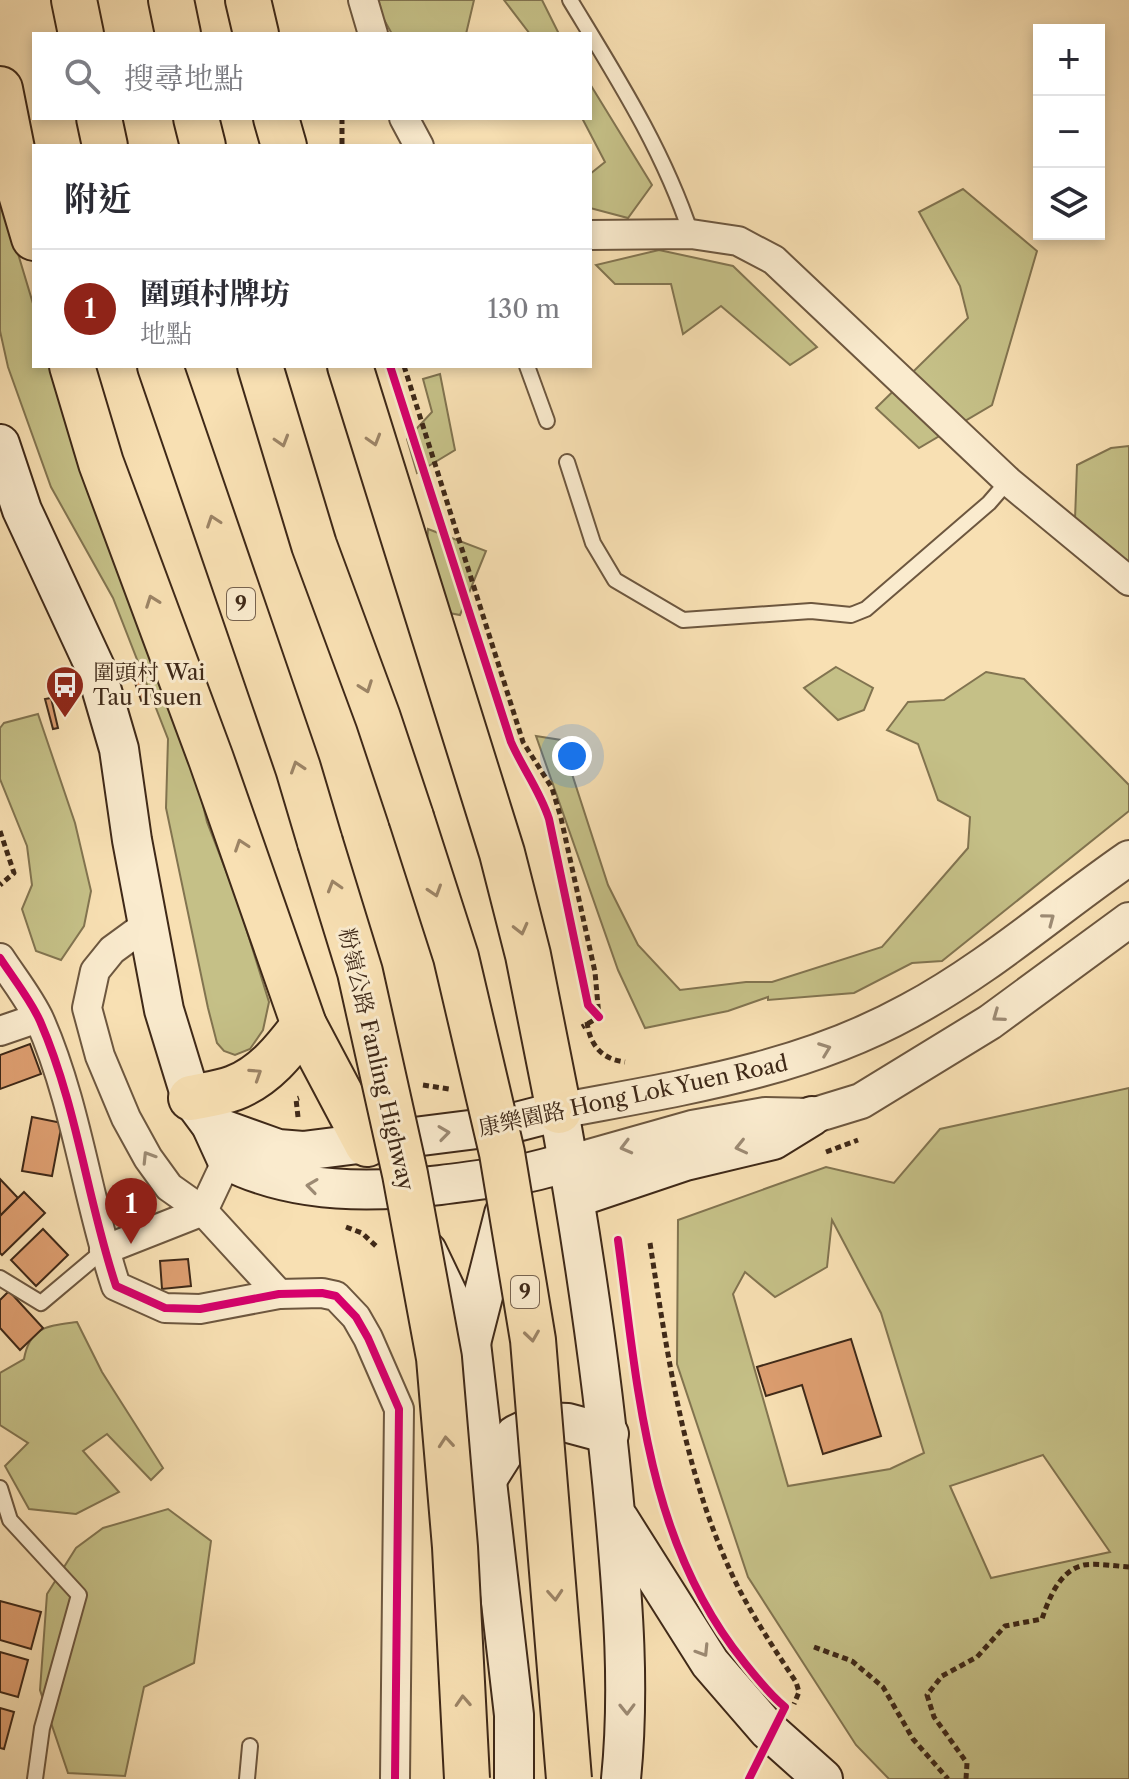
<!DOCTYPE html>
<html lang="zh-TW">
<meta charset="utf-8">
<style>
:root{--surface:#fff;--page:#f2f2f3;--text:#2b2b33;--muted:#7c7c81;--line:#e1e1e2;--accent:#8f2418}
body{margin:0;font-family:"Libre Caslon Text","Noto Serif TC",serif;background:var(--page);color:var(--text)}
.controls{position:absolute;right:24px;top:24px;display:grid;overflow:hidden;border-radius:0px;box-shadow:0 4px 12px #0003}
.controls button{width:72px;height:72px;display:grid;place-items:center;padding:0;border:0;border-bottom:2px solid var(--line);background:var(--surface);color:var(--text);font:40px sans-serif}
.you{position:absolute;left:572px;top:756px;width:28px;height:28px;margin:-20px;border:6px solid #fff;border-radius:50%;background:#1a73e8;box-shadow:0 0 0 12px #1a73e833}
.badge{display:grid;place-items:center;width:52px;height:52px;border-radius:50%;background:var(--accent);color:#fff;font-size:26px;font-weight:700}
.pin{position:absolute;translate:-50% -66px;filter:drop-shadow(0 2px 4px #0008)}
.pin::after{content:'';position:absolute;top:42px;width:28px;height:24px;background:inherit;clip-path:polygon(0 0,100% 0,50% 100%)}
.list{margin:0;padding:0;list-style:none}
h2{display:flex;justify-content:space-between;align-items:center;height:104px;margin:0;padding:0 32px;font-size:34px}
h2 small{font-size:26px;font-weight:400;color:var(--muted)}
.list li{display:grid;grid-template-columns:52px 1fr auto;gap:24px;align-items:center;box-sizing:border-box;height:120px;padding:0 32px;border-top:2px solid var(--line)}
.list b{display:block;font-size:30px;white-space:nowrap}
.list p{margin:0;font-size:26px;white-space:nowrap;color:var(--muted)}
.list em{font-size:26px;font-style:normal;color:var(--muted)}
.icon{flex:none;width:44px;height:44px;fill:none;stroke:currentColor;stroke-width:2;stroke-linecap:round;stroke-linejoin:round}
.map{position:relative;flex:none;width:1129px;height:1779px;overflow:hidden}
.search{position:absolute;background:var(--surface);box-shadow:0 4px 12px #0003;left:32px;top:32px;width:560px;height:88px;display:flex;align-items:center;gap:20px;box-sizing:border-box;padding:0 28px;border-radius:0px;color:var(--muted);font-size:30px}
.panel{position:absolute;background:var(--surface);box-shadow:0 4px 12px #0003;left:32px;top:144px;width:560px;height:224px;border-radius:0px}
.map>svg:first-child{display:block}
</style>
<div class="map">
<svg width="1129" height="1779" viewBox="0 0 1129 1779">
<rect width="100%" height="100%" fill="#f8e0b3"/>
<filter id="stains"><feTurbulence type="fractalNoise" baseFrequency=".0025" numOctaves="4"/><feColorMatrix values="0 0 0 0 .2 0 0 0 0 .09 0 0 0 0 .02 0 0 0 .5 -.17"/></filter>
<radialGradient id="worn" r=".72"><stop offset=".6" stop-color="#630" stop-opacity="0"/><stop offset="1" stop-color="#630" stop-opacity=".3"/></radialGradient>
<g fill="#c5c087" stroke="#827450" stroke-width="2" fill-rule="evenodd">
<path d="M373 0H474L466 34H392Z"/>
<path d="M504 0H542L559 34H530Z"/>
<path d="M590 84 652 185 628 218 590 208V174L605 162 582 118H590Z"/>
<path d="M0 163 13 237 34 307V366H52L187 739 207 822 238 902 269 1002 263 1030 250 1049 235 1055 224 1051 217 1043 208 1008 166 808 168 739 113 598 51 487 8 367 0 331Z"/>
<path d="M963 189 1037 251 992 405 919 448 876 408 968 318 960 286 919 212Z"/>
<path d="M659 250 733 266 817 347 790 365 721 306 683 334 671 284H615L596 265Z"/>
<path d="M440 374 455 450 417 473 407 439 432 412 423 379Z"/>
<path d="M1129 446V585L1075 519 1077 465 1111 448Z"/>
<path d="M428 529 486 551 460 615 423 608Z"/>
<path d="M836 667 873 688 864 710 838 720 804 688Z"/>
<path d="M986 672 1024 679 1129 785V811L942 961 912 963 854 993 768 1000V997L728 1011 645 1028 618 970 536 736 561 740 608 885 638 945 680 990 746 982H772L882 947 968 848 970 817 938 800 918 744 887 730 908 702 944 700Z"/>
<path d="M38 714 75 823 91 891 84 926 61 960 36 951 22 909 32 885 27 846 0 779V728L4 723Z"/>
<path d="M1129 1088V1779H889L856 1745 748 1577 677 1364 678 1220 826 1167 894 1183 940 1129ZM832 1220 881 1313 924 1453 890 1469 788 1486 733 1294 745 1272 775 1297 827 1267ZM1043 1455 1110 1552 991 1578 950 1486Z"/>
<path d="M77 1322 102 1372 163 1468 151 1480 107 1434 83 1451 119 1492 76 1514 29 1509 5 1466 28 1443 0 1425V1373L24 1359C30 1326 48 1326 77 1322Z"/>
<path d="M168 1509 211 1541 194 1663 144 1687 125 1776 68 1773 40 1690 47 1594 76 1548 103 1528Z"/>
</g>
<g fill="#dd9e70" stroke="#3f2918" stroke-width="2">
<path d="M137 672 147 701 142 703 132 674Z"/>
<path d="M51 698 58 728 53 729 45 699Z"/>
<path d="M30 1044 41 1074 0 1089V1055Z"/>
<path d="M32 1117 62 1123 52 1176 22 1171Z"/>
<path d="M0 1179 18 1198 0 1216Z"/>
<path d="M24 1192 45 1213 2 1255 0 1253V1216Z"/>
<path d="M43 1229 68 1255 36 1286 11 1260Z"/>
<path d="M188 1259 191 1286 162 1289 160 1261Z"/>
<path d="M9 1291 43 1328 20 1350 0 1328V1300Z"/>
<path d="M851 1339 881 1436 823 1454 802 1385 766 1396 757 1367Z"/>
<path d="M0 1601 41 1612 31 1649 0 1640Z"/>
<path d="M0 1652 28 1660 18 1697 0 1692Z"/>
<path d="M0 1708 14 1712 4 1749 0 1748Z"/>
</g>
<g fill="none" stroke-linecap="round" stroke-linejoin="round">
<defs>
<g id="service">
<path d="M570 0C616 76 663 149 691 234"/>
<path d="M527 366 547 421"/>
<path d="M567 462 593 543 615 580 683 620 811 611 851 615 866 609 989 503 1008 481"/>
<path d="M0 1278 41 1303 104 1250"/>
<path d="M0 1488 10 1520 79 1595 42 1728 35 1779"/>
<path d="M247 1779 250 1746"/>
</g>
<g id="minor">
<path d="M363 0 373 34"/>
<path d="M404 118 419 146"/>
<path d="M590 235 691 234 738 241 774 260 1008 481 1129 581"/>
<path d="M149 923 112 950 95 971 87 1008 100 1056 126 1118 148 1158 169 1187 203 1211 279 1294"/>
<path d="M0 958C13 978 30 999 40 1021 77 1106 87 1199 116 1286L165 1308 200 1309 279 1294 322 1293 336 1296 356 1317 368 1338 399 1409 395 1779"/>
<path d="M0 1031 38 1018"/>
<path d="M104 1250 203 1211 227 1160"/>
</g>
<g id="tertiary">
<path d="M559 1111C680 1088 800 1071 909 1011 989 968 1055 909 1129 858"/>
<path d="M568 1163 692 1128 765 1115 812 1116 861 1101 990 1022 1129 920"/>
</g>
<g id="secondary">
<path d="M0 444 22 510 95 667 119 749 132 840 164 1010 191 1098 211 1125 227 1160C316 1206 425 1188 521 1174 537 1171 552 1166 568 1163"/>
<path d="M559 1111C583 1244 603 1378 615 1513 623 1602 630 1690 621 1779"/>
<path d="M211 1125 278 1149 303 1151 501 1126 559 1111"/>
<path d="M575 1198 685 1161 773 1140 812 1116"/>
<path d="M427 1251 471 1343 514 1715V1779"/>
<path d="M471 1343 504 1214 512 1198"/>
<path d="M486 1481 515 1435 542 1422 568 1423 609 1434"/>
<path d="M619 1519 710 1663 768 1730 823 1779"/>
</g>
<g id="motorway">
<path d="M74 0 81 34"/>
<path d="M171 0 178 34"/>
<path d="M248 0 256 34"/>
<path d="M0 89 21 194 34 238"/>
<path d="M99 118 105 146"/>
<path d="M196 118 203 146"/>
<path d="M276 118 284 146"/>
<path d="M72 366 101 463 211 759 304 1025 367 1144"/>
<path d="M160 366 298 768 320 842"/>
<path d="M260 366 314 545 378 718 411 817"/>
<path d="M350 366 502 853 528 955 559 1111"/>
<path d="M191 1098C205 1095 221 1093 234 1088 265 1076 285 1050 304 1025"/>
</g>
</defs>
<use href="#service" stroke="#6d573f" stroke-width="18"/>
<use href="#minor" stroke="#6d573f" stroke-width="32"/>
<use href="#tertiary" stroke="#6d573f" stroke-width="38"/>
<use href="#secondary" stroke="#3f2918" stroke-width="42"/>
<use href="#motorway" stroke="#3f2918" stroke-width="48"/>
<g stroke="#3f2918" stroke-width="5" stroke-dasharray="6 4" stroke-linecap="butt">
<path d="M342 118V146"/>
<path d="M404 366 523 742 552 788 561 818 595 972 599 1017 582 1027"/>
<path d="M0 831 14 873 0 885"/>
<path d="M587 1022C590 1045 601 1059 625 1062"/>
<path d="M423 1085 449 1089"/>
<path d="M298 1117 296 1099 299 1098"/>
<path d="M826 1152 858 1140"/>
<path d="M346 1227 362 1233 377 1247"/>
<path d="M650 1243C668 1359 685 1480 738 1587 755 1620 775 1650 796 1682L799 1692 794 1704"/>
<path d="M814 1647 852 1661 883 1687 913 1739 948 1779"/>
<path d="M966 1779 967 1763 934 1717 927 1695 942 1676 977 1657 1005 1626 1042 1619C1049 1598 1060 1570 1084 1565 1097 1563 1115 1566 1129 1567"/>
</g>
<use href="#service" stroke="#faebce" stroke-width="14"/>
<use href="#minor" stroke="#faebce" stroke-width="28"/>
<use href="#tertiary" stroke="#faebce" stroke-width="34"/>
<use href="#secondary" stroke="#faebce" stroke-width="38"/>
<use href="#motorway" stroke="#f8e0b3" stroke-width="44"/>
<defs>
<g id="motorway-bridge">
<path d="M411 817 456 957 502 1153 533 1340 569 1779"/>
<path d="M320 842 360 972 405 1174 439 1358 455 1547 467 1779"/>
</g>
</defs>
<use href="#motorway-bridge" stroke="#3f2918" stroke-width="48" stroke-linecap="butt"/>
<use href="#motorway-bridge" stroke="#f8e0b3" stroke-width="44"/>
<defs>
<g id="cycleway">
<path d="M390 366 511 742C523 769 540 791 549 819L588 1005 599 1017"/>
<path d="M0 958C13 978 30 999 40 1021 77 1106 87 1199 116 1286L165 1308 200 1309 279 1294 322 1293 336 1296 356 1317 368 1338 399 1409 395 1779"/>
<path d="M618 1240C638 1388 646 1541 744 1662 756 1677 769 1694 785 1707L749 1779"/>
</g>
</defs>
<use href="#cycleway" stroke="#faebce" stroke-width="13"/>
<use href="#cycleway" stroke="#d6006c" stroke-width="8"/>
</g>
<defs><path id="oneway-chevron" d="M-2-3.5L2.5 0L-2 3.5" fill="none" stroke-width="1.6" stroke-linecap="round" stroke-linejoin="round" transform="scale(2)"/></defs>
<g stroke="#9c8466">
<use href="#oneway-chevron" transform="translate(374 440) rotate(73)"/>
<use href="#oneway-chevron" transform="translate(282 441) rotate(73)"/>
<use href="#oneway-chevron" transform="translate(213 521) rotate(-109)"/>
<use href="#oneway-chevron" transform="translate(152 601) rotate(-110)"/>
<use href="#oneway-chevron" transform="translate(366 687) rotate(70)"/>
<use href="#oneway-chevron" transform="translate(297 767) rotate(-108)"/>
<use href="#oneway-chevron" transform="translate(241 845) rotate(-109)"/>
<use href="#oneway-chevron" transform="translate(334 886) rotate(-107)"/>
<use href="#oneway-chevron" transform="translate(435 891) rotate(72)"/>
<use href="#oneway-chevron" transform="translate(521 929) rotate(76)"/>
<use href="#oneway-chevron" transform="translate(256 1074) rotate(-33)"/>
<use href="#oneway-chevron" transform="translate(532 1336) rotate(82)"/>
<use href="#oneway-chevron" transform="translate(446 1442) rotate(-95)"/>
<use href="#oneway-chevron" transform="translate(555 1595) rotate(86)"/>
<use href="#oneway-chevron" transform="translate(463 1701) rotate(-93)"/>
</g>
<g stroke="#9c8a73">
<use href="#oneway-chevron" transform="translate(1049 919) rotate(-37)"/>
<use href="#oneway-chevron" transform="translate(998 1016) rotate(144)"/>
<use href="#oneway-chevron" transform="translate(825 1049) rotate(-21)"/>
<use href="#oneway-chevron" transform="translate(444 1133) rotate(-8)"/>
<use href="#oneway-chevron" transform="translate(626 1147) rotate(165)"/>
<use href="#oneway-chevron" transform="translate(741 1147) rotate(167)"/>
<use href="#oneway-chevron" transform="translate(148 1157) rotate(-122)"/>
<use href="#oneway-chevron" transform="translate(312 1186) rotate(-172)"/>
<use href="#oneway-chevron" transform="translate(703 1651) rotate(58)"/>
<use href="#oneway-chevron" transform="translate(627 1709) rotate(89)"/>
</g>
<defs>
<symbol id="bus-pin" viewBox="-11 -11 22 30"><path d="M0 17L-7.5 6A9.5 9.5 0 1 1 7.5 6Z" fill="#8f2418" stroke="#faebce"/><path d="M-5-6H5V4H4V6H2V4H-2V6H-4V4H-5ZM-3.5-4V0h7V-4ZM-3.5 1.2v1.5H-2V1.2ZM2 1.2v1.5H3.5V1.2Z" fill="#fff"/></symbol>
</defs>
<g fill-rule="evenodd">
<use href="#bus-pin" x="43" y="663" width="44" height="60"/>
</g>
<g text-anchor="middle" stroke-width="6" stroke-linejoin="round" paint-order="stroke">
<g fill="#faebce" stroke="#77634f" stroke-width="2">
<rect x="227" y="588" width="28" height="32" rx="6"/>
<rect x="511" y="1276" width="28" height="32" rx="6"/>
</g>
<g font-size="20" font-weight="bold" fill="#3f2918">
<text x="241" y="611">9</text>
<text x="525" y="1299">9</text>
</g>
<g font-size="22" fill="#3f2918" stroke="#faebce" text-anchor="start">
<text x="93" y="680">圍頭村 Wai<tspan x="93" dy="25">Tau Tsuen</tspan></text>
</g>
<g font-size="22" fill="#3f2918" stroke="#faebce">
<text transform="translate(377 1059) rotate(77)" y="8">粉嶺公路 Fanling Highway</text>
<text transform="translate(633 1095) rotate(-12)" y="8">康樂園路 Hong Lok Yuen Road</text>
</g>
</g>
<rect width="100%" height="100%" filter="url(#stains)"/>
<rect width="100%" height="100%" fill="url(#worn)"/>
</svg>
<div class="controls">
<button>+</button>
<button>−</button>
<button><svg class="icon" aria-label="layers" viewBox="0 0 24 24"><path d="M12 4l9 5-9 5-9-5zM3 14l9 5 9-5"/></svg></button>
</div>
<div class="you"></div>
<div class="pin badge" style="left:131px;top:1244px">1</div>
<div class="search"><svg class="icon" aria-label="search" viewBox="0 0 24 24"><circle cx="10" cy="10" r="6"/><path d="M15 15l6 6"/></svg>搜尋地點</div>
<section class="panel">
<h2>附近<small></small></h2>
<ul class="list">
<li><span class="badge">1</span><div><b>圍頭村牌坊</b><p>地點</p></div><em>130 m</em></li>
</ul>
</section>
</div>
